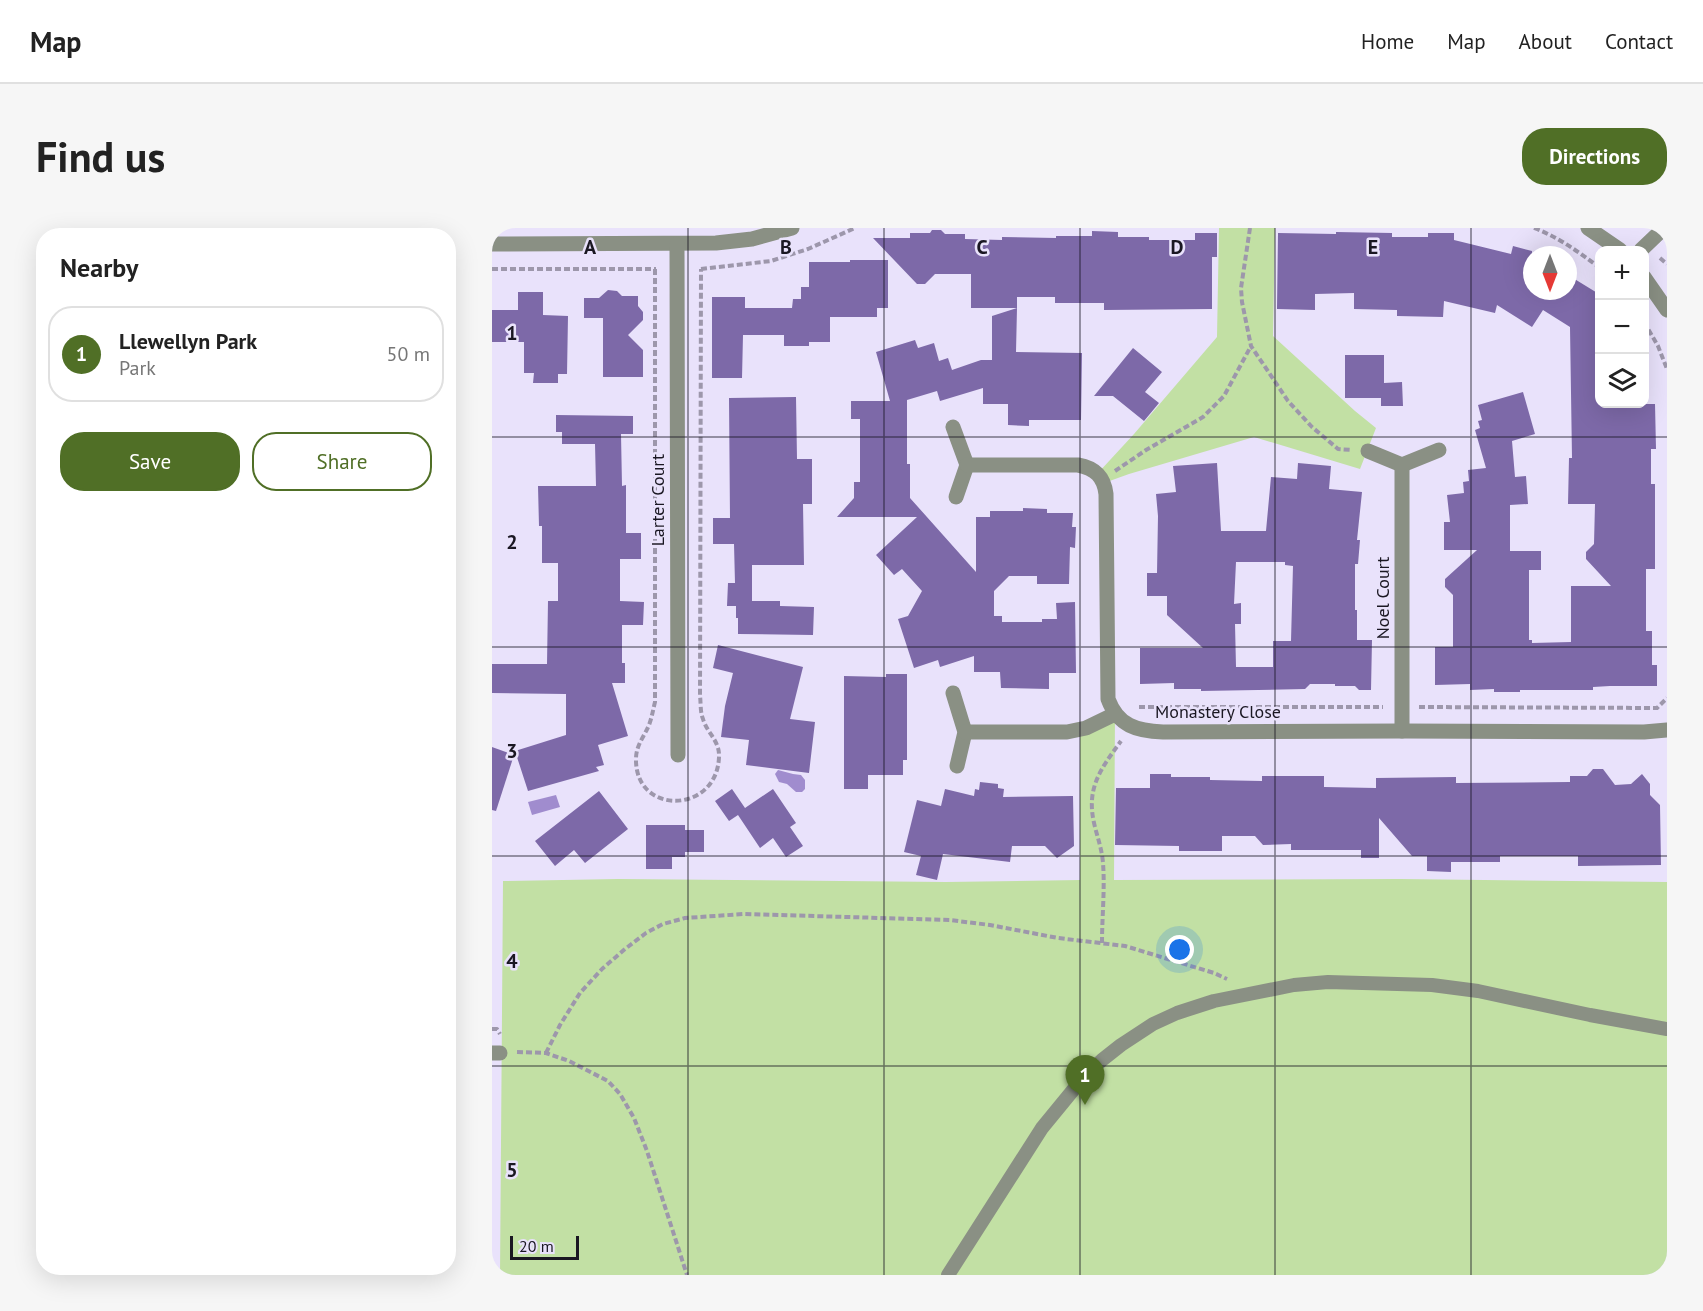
<!DOCTYPE html>
<meta charset="utf-8">
<style>
:root{--surface:#fff;--page:#f6f6f6;--text:#222;--muted:#767676;--line:#e0e0e0;--accent:#506f26}
body{margin:0;font-family:"PT Sans",sans-serif;background:var(--page);color:var(--text)}
.controls{position:absolute;right:18px;top:18px;display:grid;overflow:hidden;border-radius:12px;box-shadow:0 6px 24px #0002}
.controls button{width:54px;height:54px;display:grid;place-items:center;padding:0;border:0;border-bottom:2px solid var(--line);background:var(--surface);color:var(--text);font:30px sans-serif}
.compass{position:absolute;left:1031px;top:18px;width:54px;height:54px;border-radius:50%;background:var(--surface);box-shadow:0 6px 24px #0002;rotate:180deg}
.scale{position:absolute;left:18px;bottom:15px;width:69px;box-sizing:border-box;padding-left:6px;border:3px solid #1a1722;border-top:0;font-size:16px;line-height:21px;white-space:nowrap;color:#1a1722;-webkit-text-stroke:4px #e9e2fb;paint-order:stroke}
.you{position:absolute;left:688px;top:722px;width:21px;height:21px;margin:-15px;border:4px solid #fff;border-radius:50%;background:#1a73e8;box-shadow:0 0 0 9px #1a73e833}
.badge{display:grid;place-items:center;width:39px;height:39px;border-radius:50%;background:var(--accent);color:#fff;font-size:20px;font-weight:700}
.pin{position:absolute;translate:-50% -50px;filter:drop-shadow(0 2px 3px #0008)}
.pin::after{content:'';position:absolute;top:32px;width:21px;height:18px;background:inherit;clip-path:polygon(0 0,100% 0,50% 100%)}
.list{margin:0;padding:0;list-style:none}
h2{display:flex;justify-content:space-between;align-items:center;height:78px;margin:0;padding:0 24px;font-size:26px}
h2 small{font-size:20px;font-weight:400;color:var(--muted)}
.list li{display:grid;grid-template-columns:39px 1fr auto;gap:18px;align-items:center;box-sizing:border-box;height:96px;margin:0 12px 12px;padding:0 12px;border:2px solid var(--line);border-radius:24px}
.list b{display:block;font-size:22px;white-space:nowrap}
.list p{margin:0;font-size:20px;white-space:nowrap;color:var(--muted)}
.list em{font-size:20px;font-style:normal;color:var(--muted)}
.actions{display:flex;gap:12px;padding:18px 24px}
.actions a{flex:1;padding:14px 0;border:2px solid var(--accent);border-radius:24px;text-align:center;font-size:21px;color:var(--accent)}
.actions .main{background:var(--accent);color:#fff}
.icon{flex:none;width:33px;height:33px;fill:none;stroke:currentColor;stroke-width:2;stroke-linecap:round;stroke-linejoin:round}
.map{position:relative;flex:none;width:1175px;height:1047px;overflow:hidden;border-radius:24px}
header{display:flex;align-items:center;gap:36px;box-sizing:border-box;height:84px;padding:0 30px;background:var(--surface);border-bottom:2px solid var(--line)}
header strong{font-size:28px}
nav{display:flex;gap:33px;margin-inline-start:auto;font-size:21px}
.intro{display:flex;align-items:center;justify-content:space-between;box-sizing:border-box;height:144px;padding:0 36px}
h1{margin:0;font-size:42px}
.button{padding:15px 27px;border-radius:24px;background:var(--accent);color:#fff;font-size:21px;font-weight:700}
main{display:flex;gap:36px;padding:0 36px}
aside{flex:1;background:var(--surface);border-radius:24px;box-shadow:0 6px 24px #0002}
.map>svg:first-child{display:block}
</style>
<header>
<strong>Map</strong>
<nav><a>Home</a><a>Map</a><a>About</a><a>Contact</a></nav>
</header>
<div class="intro"><h1>Find us</h1><a class="button">Directions</a></div>
<main>
<aside>
<h2>Nearby<small></small></h2>
<ul class="list">
<li><span class="badge">1</span><div><b>Llewellyn Park</b><p>Park</p></div><em>50 m</em></li>
</ul>
<div class="actions"><a class="main">Save</a><a>Share</a></div>
</aside>
<div class="map">
<svg width="1175" height="1047" viewBox="0 0 1175 1047">
<rect width="100%" height="100%" fill="#e9e2fb"/>
<g fill="#c2e0a4">
<path d="M727 0H783L781 108 863 183 884 200 868 241 762 209 637 246 612 255 606 245 642 206 725 109Z"/>
<path d="M623 486 622 652 908 651 1175 654V1047H8L11 653 126 651 454 654 588 652V502Z"/>
</g>
<g fill="#a08cce">
<path d="M286 542 301 546 309 547 313 552V561L310 564H304L295 556 287 554 283 546Z"/>
<path d="M64 567 68 579 40 587 36 574Z"/>
</g>
<g fill="#7d69a8" fill-rule="evenodd">
<path d="M440 2H449L453 6H473V11L510 12V9L564 10V8H600V3L626 4V9H657V12H703V5H725V29H720V81L612 82V75H563V69H525V80H479V46H443L433 56H425L381 10H418V5H438Z"/>
<path d="M844 4 900 5V9H936V5H962V12L1019 26 1021 18 1040 23V63H1076V47L1107 66V176H1163L1164 221H1159V256H1163V341H1154V403H1160V437H1165V458H1118L1101 459V462H1028V464H1002V461L978 462V456L943 457V419H961V367L953 359V351L985 322H952V294H958L955 267 972 265 971 254 977 253 976 242 994 240 983 202 988 200 986 193 990 192 986 177 1031 164 1043 206 1020 213 1023 249 1034 248 1036 276 1018 277V323H1049V342H1037V412H1040V415L1079 414V358H1119L1094 331V324L1102 316 1103 276H1076L1077 230H1080L1078 99 1051 82 1040 99 1005 77 1003 85 952 73 951 89 905 88V82L862 81V65L823 66V82L785 81 786 5 844 6Z"/>
<path d="M358 32H396V80H385V89H338V114H317V118H292V107H251L250 150H220V69H253V80H300L301 71H309V59H317V34H358Z"/>
<path d="M116 62 125 63 130 68H146V78L151 84V92L136 107 151 122V149H111V90H92V70H107Z"/>
<path d="M26 64H51V87L76 88 75 146H66V155H41L42 145H32V114H0V82H26Z"/>
<path d="M525 80 524 124 590 125 589 192H537V198L516 197V176H491V160L448 173 445 163 415 172V236H418V270L484 344V289H498V283H531V280L555 281V285H581L580 299H584L583 320 578 319 577 356H545V348H517L502 363V388H510V394H550V391H565L564 375 583 374 584 445H557V461L509 460 508 444H482V428L448 439 446 432 422 440 406 391 416 388 430 363 410 341 402 347 384 327 425 289H345L362 270V254H368V191H359V173H398L384 124 423 112 426 120 442 115 447 133 456 130 460 142 489 132H500V88Z"/>
<path d="M641 120 670 144 653 164 667 175 652 193 621 168H602Z"/>
<path d="M853 127H892V155L910 154 911 178H889V170H853Z"/>
<path d="M304 169 305 231H320V276H311L312 337H260V373H288V378L322 379 321 407 246 406V390H244V378H235L236 355H243L242 316H221V290H238L237 170Z"/>
<path d="M64 187 141 188V206H129L130 258 134 257V305H149V331H128V373L152 374 151 397H130V435H133V455H120L136 508 106 517 112 537 104 539 107 543 36 563 23 523 74 507V466L0 465V436H55L56 373H66V335H50V298H47L46 258H104L103 216H70V204H64Z"/>
<path d="M725 235 729 303H774L779 249 805 251 806 235 839 238 837 261 870 264 865 312H868L866 336H863V382H865V412H880L879 462H867L863 458H843V456H818L813 461 709 463V461H682V455L648 456V420H711L675 387V368H655V345H665L666 288 664 266 684 264 681 238ZM744 334H793V337L801 338 799 413H781V439H744L743 396H749V375L742 376Z"/>
<path d="M226 417 311 439 298 491 323 494 317 545 254 537 257 512 229 509 233 478 241 445 221 440Z"/>
<path d="M394 446H415V532H411V547H376V561H352V448L394 449Z"/>
<path d="M0 519 22 527 4 583 0 582Z"/>
<path d="M1101 541H1111L1123 557 1139 556 1150 546 1158 556V567L1168 577 1169 637 1086 638V628H1008V634H959V644L935 643V628H920L887 590V630H869V622H799V616L771 617 763 608H730V623H687V618L623 617 624 560H658V546H679V549H718V552L770 553V548H832V559L884 560V550L964 549V555L1078 554V548H1095Z"/>
<path d="M488 554 506 556V560L512 561 511 569 581 568 582 618 565 630 553 618H520L518 634 451 626 445 652 424 647 429 628 412 624 425 572 449 578 453 561 482 568 483 561 487 562Z"/>
<path d="M240 561 253 580 281 561 304 595 298 599 311 618 294 629 281 610 268 620 246 587 237 593 223 573Z"/>
<path d="M107 563 136 601 93 635 82 622 63 638 43 613Z"/>
<path d="M154 597H193V602H212V624H193V629H180V641H154Z"/>
</g>
<g fill="none" stroke-linecap="round" stroke-linejoin="round">
<g stroke="#9d97ab" stroke-width="4" stroke-dasharray="6 3" stroke-linecap="butt">
<path d="M758 0 749 60 750 74 759 118 796 173 820 199 846 221 860 222"/>
<path d="M1042 0C1066 9 1087 24 1108 40"/>
<path d="M1168 30 1175 36"/>
<path d="M0 41H164"/>
<path d="M163 41V474C161 482 160 489 157 497 152 509 144 517 144 531 143 588 225 586 227 529 228 513 215 505 211 491 208 484 209 475 208 468L209 41"/>
<path d="M209 41 279 33 316 21 363 0"/>
<path d="M1152 94 1166 118 1175 141"/>
<path d="M623 243 654 222 711 189 732 168 759 118"/>
<path d="M647 479H891"/>
<path d="M927 479 1165 480 1175 470"/>
<path d="M610 715C610 688 613 661 611 635 610 622 606 611 603 599 593 561 608 542 629 513"/>
<path d="M0 801H5L8 806"/>
<path d="M25 824 54 825 77 833 116 853 128 866 142 890 155 923 195 1047"/>
<path d="M54 825 68 797 88 765 110 741 133 721 154 705 171 696 193 690 252 686 458 692 498 697 566 710 633 718 722 745 735 751"/>
</g>
<path stroke="#8a9084" stroke-width="14" d="M456 1047 550 900 591 850 610 832 629 817 661 796 685 785 722 773 802 757 836 754 940 757 986 763 1098 787 1175 801"/>
<g stroke="#8a9084" stroke-width="15">
<path d="M1096 0 1128 22"/>
<path d="M0 16 224 15 260 11 300 0"/>
<path d="M185 16 186 527"/>
<path d="M1149 22 1172 0"/>
<path d="M1152 49 1175 82"/>
<path d="M461 199 475 237 464 269"/>
<path d="M876 223 910 237 947 222"/>
<path d="M475 237H586C603 240 612 249 614 266L616 471C626 498 645 503 671 504L910 503 1152 504 1175 502"/>
<path d="M910 237V503"/>
<path d="M461 465 473 504 465 538"/>
<path d="M473 504H575L594 500 623 486"/>
<path d="M0 825H8"/>
</g>
</g>
<path fill="none" stroke="#1a1722" stroke-width="1.5" stroke-opacity="0.55" d="M196 0V1047M392 0V1047M588 0V1047M783 0V1047M979 0V1047M0 209H1175M0 419H1175M0 628H1175M0 838H1175"/>
<g text-anchor="middle" stroke-width="5" stroke-linejoin="round" paint-order="stroke">
<g font-size="18" fill="#1a1722" stroke="#e9e2fb">
<text transform="translate(166 272) rotate(-90)" y="6">Larter Court</text>
<text transform="translate(891 370) rotate(-90)" y="6">Noel Court</text>
<text x="726" y="490">Monastery Close</text>
</g>
</g>
<g font-size="20" text-anchor="middle" font-weight="bold" fill="#1a1722" stroke="#e9e2fb" stroke-width="5" stroke-linejoin="round" paint-order="stroke">
<text x="98" y="26">A</text>
<text x="294" y="26">B</text>
<text x="490" y="26">C</text>
<text x="685" y="26">D</text>
<text x="881" y="26">E</text>
<text x="20" y="112">1</text>
<text x="20" y="321">2</text>
<text x="20" y="530">3</text>
<text x="20" y="740">4</text>
<text x="20" y="949">5</text>
</g>
</svg>
<div class="controls">
<button>+</button>
<button>−</button>
<button><svg class="icon" aria-label="layers" viewBox="0 0 24 24"><path d="M12 4l9 5-9 5-9-5zM3 14l9 5 9-5"/></svg></button>
</div>
<svg class="compass" viewBox="-18 -18 36 36"><path d="M0-13l5 13h-10z" fill="#e53935"/><path d="M0 13l5-13h-10z" fill="#767676"/></svg>
<div class="scale">20 m</div>
<div class="you"></div>
<div class="pin badge" style="left:593px;top:877px">1</div>
</div>
</main>
